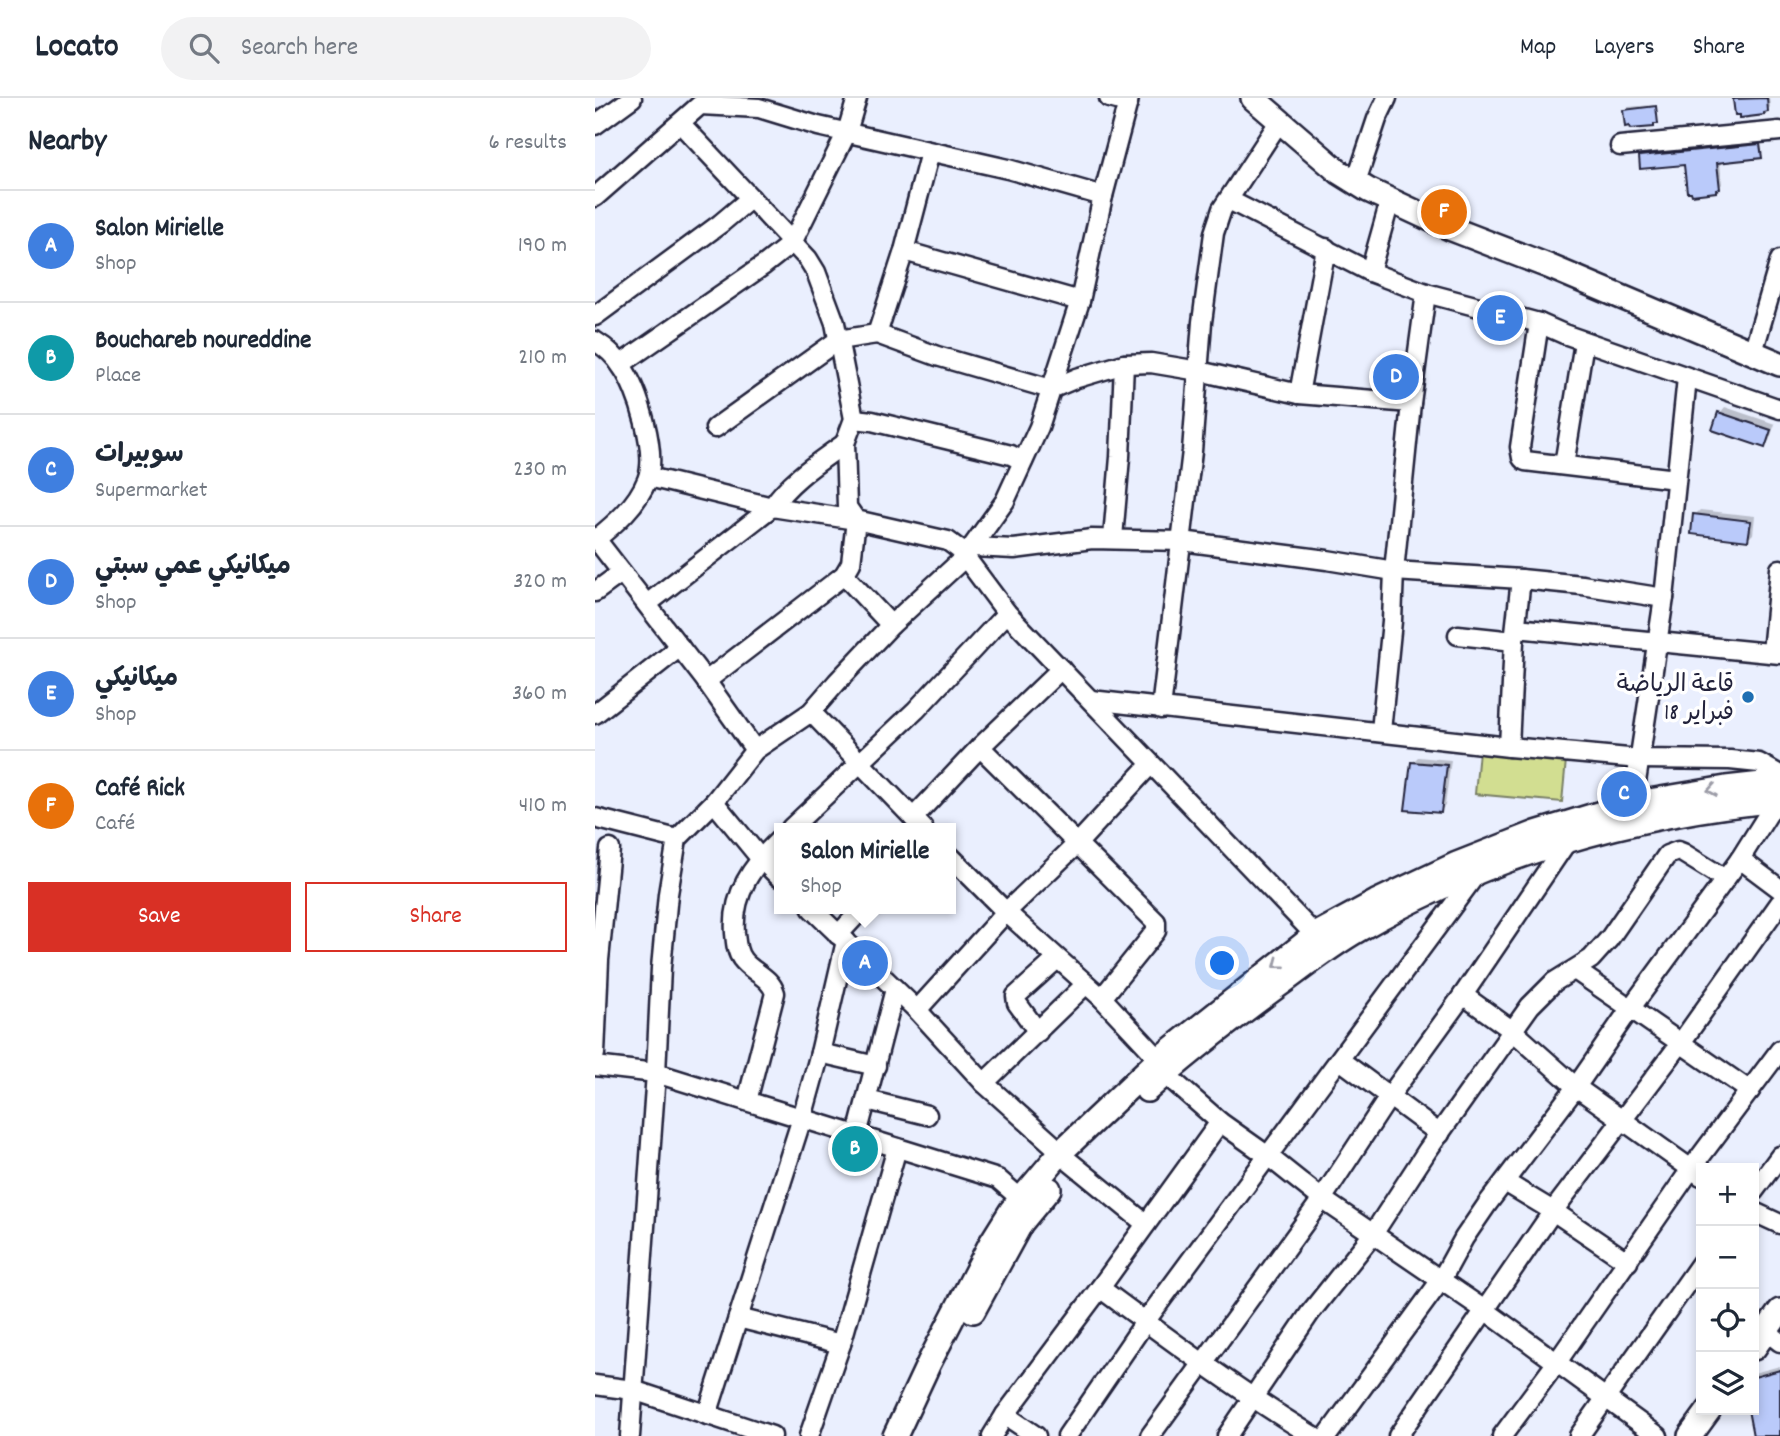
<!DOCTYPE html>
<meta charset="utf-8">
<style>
:root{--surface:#fff;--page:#f2f2f3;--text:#1f2937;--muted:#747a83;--line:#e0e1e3;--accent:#d93025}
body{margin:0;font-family:Dekko,"Playpen Sans Arabic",sans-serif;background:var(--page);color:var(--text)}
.controls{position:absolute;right:21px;bottom:21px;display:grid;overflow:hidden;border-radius:0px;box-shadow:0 4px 10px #0003}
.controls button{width:63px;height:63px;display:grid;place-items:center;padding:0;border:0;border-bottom:2px solid var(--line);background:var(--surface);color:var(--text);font:35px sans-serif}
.you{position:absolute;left:628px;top:866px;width:24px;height:24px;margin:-18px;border:5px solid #fff;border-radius:50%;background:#1a73e8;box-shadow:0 0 0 10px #1a73e833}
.badge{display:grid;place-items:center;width:46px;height:46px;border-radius:50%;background:var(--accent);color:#fff;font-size:23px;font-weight:700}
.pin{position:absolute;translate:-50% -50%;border:4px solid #fff;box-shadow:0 2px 7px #0006}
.popup{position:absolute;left:179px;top:725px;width:182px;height:91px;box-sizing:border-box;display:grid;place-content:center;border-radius:0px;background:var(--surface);filter:drop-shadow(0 2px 5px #0005);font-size:23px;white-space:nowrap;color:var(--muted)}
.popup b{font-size:26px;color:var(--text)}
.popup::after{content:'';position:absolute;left:50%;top:100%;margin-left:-14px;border:14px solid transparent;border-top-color:var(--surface)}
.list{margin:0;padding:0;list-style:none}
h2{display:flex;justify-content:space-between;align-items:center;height:91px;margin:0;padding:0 28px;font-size:30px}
h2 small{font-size:23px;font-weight:400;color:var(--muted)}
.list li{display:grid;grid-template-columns:46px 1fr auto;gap:21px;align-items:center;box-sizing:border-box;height:112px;padding:0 28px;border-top:2px solid var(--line)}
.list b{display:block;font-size:26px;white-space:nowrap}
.list p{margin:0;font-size:23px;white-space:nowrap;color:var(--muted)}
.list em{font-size:23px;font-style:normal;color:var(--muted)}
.actions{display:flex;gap:14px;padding:21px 28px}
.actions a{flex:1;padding:16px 0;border:2px solid var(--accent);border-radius:0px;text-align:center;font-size:24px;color:var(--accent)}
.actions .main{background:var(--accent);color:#fff}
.icon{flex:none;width:38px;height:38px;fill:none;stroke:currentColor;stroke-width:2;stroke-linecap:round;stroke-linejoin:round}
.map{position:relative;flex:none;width:1185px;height:1338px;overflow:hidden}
header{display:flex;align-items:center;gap:42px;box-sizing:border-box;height:98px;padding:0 35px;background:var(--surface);border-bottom:2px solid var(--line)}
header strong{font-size:33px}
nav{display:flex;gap:38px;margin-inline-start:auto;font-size:24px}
.search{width:490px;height:63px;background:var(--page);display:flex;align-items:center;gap:18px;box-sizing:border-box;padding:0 24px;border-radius:38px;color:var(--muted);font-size:26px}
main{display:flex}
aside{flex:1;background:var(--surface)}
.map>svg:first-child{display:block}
</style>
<header>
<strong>Locato</strong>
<div class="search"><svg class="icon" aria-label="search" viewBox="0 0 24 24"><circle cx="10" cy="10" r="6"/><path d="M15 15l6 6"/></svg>Search here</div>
<nav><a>Map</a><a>Layers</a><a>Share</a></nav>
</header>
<main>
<aside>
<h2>Nearby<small>6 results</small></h2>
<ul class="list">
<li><span class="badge" style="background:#3f7fe0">A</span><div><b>Salon Mirielle</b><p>Shop</p></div><em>190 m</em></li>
<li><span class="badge" style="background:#0f9aa8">B</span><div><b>Bouchareb noureddine</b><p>Place</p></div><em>210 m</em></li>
<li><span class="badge" style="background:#3f7fe0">C</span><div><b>سوبيرات</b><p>Supermarket</p></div><em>230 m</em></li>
<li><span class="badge" style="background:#3f7fe0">D</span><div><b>ميكانيكي عمي سبتي</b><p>Shop</p></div><em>320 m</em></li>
<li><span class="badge" style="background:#3f7fe0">E</span><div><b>ميكانيكي</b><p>Shop</p></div><em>360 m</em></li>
<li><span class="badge" style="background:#e8710a">F</span><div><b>Café Rick</b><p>Café</p></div><em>410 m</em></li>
</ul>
<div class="actions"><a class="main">Save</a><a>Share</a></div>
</aside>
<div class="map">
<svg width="1185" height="1338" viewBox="0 0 1185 1338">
<rect width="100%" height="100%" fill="#eaeffe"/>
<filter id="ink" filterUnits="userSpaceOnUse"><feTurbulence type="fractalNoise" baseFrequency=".0143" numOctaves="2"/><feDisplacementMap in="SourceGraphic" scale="14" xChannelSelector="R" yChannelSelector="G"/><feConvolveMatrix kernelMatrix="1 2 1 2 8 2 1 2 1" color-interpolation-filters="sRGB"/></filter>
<g filter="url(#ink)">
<path fill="#d2de91" stroke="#7a8066" stroke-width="2" d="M884 653 971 662 967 704 880 696Z"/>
<g fill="#0003">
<path d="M1141 0H1174L1175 9 1168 16Z"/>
<path d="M1059 7 1061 24 1058 27 1030 13 1033 9Z"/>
<path d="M1163 44 1165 58 1125 63 1127 86 1120 93 1090 65 1045 58 1049 55Z"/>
<path d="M1130 309 1180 326 1174 343 1169 348 1119 331 1125 315Z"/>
<path d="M1105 412 1160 418 1158 436 1153 441 1100 417Z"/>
<path d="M823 659 856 662 850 708 845 713 818 664Z"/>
<path d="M1185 1268V1338H1160L1155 1312H1159V1275Z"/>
</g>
<g fill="#bacafa" stroke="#22223b" stroke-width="2">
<path d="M1172 0 1173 14 1169 15V17L1145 20V17H1140L1138 1Z"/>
<path d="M1061 8 1063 26H1059V29L1035 31 1034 28 1030 29 1028 12Z"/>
<path d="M1165 46 1167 60 1122 65 1125 91 1121 92V94L1097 97 1096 94H1092L1089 67 1045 71 1044 58Z"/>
<path d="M1123 314 1176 332 1170 350 1117 332Z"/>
<path d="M1098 416 1156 423 1153 443 1096 436Z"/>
<path d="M816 664 852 667 846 715 810 712Z"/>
<path d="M1185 1272V1338H1158L1153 1312H1159V1279Z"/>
</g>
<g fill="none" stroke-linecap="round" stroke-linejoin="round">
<defs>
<g id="minor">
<path d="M514 0 533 5"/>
<path d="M86 26 213 161 221 174 240 225 259 321 250 345 252 409 261 422 256 465 249 477 111 583"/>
<path d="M0 27 37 0"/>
<path d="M1025 48 1185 33"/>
<path d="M761 84 782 21 792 0"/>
<path d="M0 99 105 7 164 10 223 28 413 71 508 98"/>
<path d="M634 102 775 174 831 195 944 225 969 236 1185 311"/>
<path d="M309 153 485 203"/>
<path d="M775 174 795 103"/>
<path d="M0 218 125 126 156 100"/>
<path d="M944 225 925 349 927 360 930 363 1081 381"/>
<path d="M282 236 309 153 335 54"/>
<path d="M0 243C10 249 21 259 27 269 43 291 63 355 52 382 42 407 21 425 0 442"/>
<path d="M1158 254 1185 162"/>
<path d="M26 266 169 167 197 145 252 34 262 0"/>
<path d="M704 296 731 150"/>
<path d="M259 321 277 323 416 357 428 363"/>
<path d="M120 330 243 242 282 236 342 258 456 291 482 280 529 266 556 265 604 273 704 296 816 305"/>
<path d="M969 367 989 244"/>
<path d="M54 379 177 409 261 422 353 443 365 452 412 515 720 837"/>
<path d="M518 440 525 359 529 266"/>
<path d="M1 441 111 583 160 652"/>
<path d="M378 449 419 451 497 441 587 443 732 462 799 473 926 481 987 487 1069 500"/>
<path d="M249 477 296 527"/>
<path d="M0 494 26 475"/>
<path d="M52 506 177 409C195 382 224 364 250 345"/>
<path d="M921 530 1185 556"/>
<path d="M863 537 919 543"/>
<path d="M1177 554 1185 471"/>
<path d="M496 602 914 649 1044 661 1135 662 1164 665 1185 677"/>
<path d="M566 611 597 353 607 224 619 135 627 111 684 24"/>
<path d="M216 614 328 730"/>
<path d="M0 616 85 549"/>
<path d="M786 633 797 523 799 473 816 305 831 195"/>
<path d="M385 649 561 824V833L507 900"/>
<path d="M914 649 919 543 926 481"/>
<path d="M119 704 165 760 184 779"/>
<path d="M1036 717 1069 500 1092 280"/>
<path d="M0 720 82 741"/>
<path d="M318 720 385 649 466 571"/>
<path d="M196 730 321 612 412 515"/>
<path d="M356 759 411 814 507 900 564 961"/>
<path d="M1145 761 1185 791"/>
<path d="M217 811 322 912 389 985 466 1054"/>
<path d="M243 837 267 811"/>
<path d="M980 872 1155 993"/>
<path d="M868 897 918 933 981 989 1106 1078"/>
<path d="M322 912 411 814 482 746 556 666"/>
<path d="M443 934 422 905 421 898 462 861"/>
<path d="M225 955 281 968"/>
<path d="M0 956 4 862 15 751"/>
<path d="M745 962 845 1036"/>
<path d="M0 968 61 975 403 1081 426 1101"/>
<path d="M561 968 625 1024 673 1058 727 1101 891 1213 1063 1338"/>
<path d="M389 985 491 886"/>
<path d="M272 1002 332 1017"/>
<path d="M152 1003 180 895C175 878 156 874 147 861 141 853 141 844 140 835 137 796 157 768 184 742"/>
<path d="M262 1037 300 891"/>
<path d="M475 1064 551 1126"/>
<path d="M910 1084 958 1113 1033 1164"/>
<path d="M1159 1093 1185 1058"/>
<path d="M1159 1114 1185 1126"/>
<path d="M505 1190C575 1242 644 1293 718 1338"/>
<path d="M143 1220 246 1246"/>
<path d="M1171 1233 1185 1244"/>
<path d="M0 1287 38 1292 177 1338"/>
<path d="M112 1317 207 1020 225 955 251 843"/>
<path d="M410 1317 441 1338"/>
<path d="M35 1338 61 975 66 870 73 796 82 741 119 704 160 652 216 614 242 584 296 527 369 460 410 403 444 329 472 243 485 203 508 98 534 0"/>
<path d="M214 1338 246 1246 302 1050"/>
<path d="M397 1338 410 1317 505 1190 625 1024"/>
<path d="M472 1338 550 1224 882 775"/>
<path d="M555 1338 727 1101 794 999 868 897 973 742"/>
<path d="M632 1338 715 1215 778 1136 832 1053 935 908 959 884 996 861 1014 841 1072 757 1083 753 1088 755 1130 781"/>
<path d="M732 1338 846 1182 869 1140 893 1105 981 989 1035 911 1145 761 1182 702"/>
<path d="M803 1338 958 1113 1085 946 1185 805"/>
<path d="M907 1338 962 1264 1096 1071 1185 952"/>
<path d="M984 1338 1106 1165"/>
</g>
<g id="major">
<path d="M658 0 744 74 773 92 857 131 953 168 1185 266"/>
<path d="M552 992C594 954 639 920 684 887 710 868 735 848 763 832 891 758 1038 715 1185 702"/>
<path d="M378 1213 426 1125 454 1091"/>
<path d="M1159 1250 1185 1213"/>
<path d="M300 1338 334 1265 396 1145 416 1113 466 1054 564 961 720 837 781 804 862 766 941 735 1036 706 1131 690 1185 684"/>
<path d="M1095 1338 1114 1312"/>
</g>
</defs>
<use href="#minor" stroke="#22223b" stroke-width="23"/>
<use href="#major" stroke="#22223b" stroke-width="28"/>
<use href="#minor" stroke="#fff" stroke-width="18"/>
<use href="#major" stroke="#fff" stroke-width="23"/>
</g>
<defs><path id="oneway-chevron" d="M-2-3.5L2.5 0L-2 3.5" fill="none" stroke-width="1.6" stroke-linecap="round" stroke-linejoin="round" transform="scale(1.75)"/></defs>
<g stroke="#9c9ca7">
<use href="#oneway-chevron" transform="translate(1117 692) rotate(171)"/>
<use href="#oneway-chevron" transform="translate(683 866) rotate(143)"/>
</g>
</g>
<circle fill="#1f6fb2" stroke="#fff" stroke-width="2.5" cx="1153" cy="599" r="7"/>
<g text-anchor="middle" stroke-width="7" stroke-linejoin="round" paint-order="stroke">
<g font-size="24" fill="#22223b" stroke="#fff" text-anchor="end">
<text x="1139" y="593">قاعة الرياضة<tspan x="1139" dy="28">18 فبراير</tspan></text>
</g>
</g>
</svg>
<div class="controls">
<button>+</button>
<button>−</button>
<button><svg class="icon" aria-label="locate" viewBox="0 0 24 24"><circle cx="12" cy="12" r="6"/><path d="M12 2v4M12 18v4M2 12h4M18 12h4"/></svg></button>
<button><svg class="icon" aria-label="layers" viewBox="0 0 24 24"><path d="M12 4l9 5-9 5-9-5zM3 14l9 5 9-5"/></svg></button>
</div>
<div class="you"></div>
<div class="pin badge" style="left:270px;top:865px;background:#3f7fe0">A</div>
<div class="popup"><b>Salon Mirielle</b>Shop</div>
<div class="pin badge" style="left:260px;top:1051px;background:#0f9aa8">B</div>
<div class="pin badge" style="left:1029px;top:696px;background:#3f7fe0">C</div>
<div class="pin badge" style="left:801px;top:279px;background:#3f7fe0">D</div>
<div class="pin badge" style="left:905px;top:220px;background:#3f7fe0">E</div>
<div class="pin badge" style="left:849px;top:114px;background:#e8710a">F</div>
</div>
</main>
